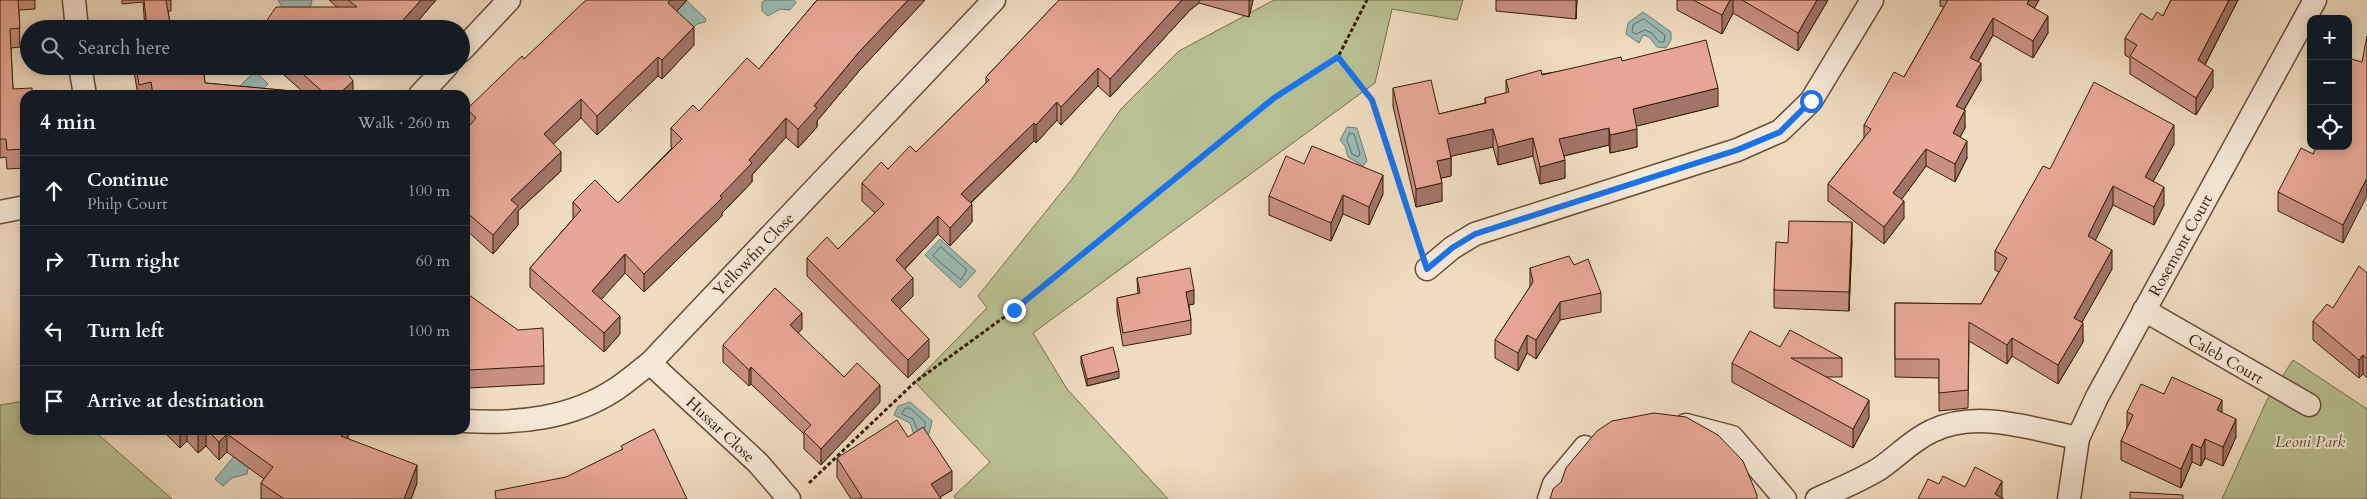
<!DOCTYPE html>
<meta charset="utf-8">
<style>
:root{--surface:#171b24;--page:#20242c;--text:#f1f3f6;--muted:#9ea1a6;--line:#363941}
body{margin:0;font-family:Cardo,serif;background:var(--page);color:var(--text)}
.controls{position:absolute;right:15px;top:15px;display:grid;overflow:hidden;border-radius:10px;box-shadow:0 2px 12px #0003}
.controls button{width:45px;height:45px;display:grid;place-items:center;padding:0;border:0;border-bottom:1px solid var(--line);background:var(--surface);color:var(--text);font:25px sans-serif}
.stop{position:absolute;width:15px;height:15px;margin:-11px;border:4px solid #1a73e8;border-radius:50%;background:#fff}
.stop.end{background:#1a73e8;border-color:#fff;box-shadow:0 1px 5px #0008}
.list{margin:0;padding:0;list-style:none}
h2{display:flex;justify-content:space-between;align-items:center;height:65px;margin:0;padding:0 20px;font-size:21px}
h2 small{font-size:16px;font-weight:400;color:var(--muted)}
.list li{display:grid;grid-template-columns:32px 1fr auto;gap:15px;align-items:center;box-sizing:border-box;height:70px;padding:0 20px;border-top:1px solid var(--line)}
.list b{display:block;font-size:19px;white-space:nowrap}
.list p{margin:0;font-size:16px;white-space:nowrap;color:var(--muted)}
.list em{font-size:16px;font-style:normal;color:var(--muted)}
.icon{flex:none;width:28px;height:28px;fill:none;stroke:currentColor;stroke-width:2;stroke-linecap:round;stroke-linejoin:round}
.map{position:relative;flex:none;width:2367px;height:499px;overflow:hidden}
.search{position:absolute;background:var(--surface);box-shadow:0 2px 12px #0003;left:20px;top:20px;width:450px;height:55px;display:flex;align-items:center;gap:12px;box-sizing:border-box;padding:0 18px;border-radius:28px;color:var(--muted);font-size:19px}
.panel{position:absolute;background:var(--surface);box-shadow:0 2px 12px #0003;left:20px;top:90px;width:450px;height:345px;border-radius:15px}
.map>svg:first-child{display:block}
</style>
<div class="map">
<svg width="2367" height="499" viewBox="0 0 2367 499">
<rect width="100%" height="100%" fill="#f0dcc0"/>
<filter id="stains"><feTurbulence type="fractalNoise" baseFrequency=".004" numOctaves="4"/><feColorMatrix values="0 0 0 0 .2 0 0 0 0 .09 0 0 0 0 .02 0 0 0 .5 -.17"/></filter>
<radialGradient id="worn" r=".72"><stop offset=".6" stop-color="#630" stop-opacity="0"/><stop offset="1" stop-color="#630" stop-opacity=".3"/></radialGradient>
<g fill="#b9c093" stroke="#786e4c">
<path d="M1274 0H1463L1457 20 1392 9 1375 83 1033 333 1067 389 1168 499H956L954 496 990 462 915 382 987 308 978 296 1072 179 1121 109 1179 51Z"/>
<path d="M2293 360 2367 409V499H2222L2267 400Z"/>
<path d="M25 401V430H93L172 499H0V405Z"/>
</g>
<g fill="#9abbb5" stroke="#737c6f">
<path d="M278 0H312L310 9 284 10Z"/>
<path d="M686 0 706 19 705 22 697 24 691 30 673 15Z"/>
<path d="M766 0H794L796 2 790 10 780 9 768 16 762 11V2Z"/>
<path d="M1643 12 1671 32V40L1666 48 1657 47 1649 37 1643 35 1639 43 1626 34 1628 23Z"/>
<path d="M255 71 268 84 257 95H231Z"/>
<path d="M1347 127 1357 128 1367 161 1363 166 1348 157 1345 146 1340 140Z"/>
<path d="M940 239 976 271 960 288 925 255Z"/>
<path d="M910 402 932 421 929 434 920 437 914 435 910 423 894 415 898 406Z"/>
<path d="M256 430 247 474 232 478 223 486 215 479Z"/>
</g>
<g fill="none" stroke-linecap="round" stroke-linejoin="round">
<g stroke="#696c5e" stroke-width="1">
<path d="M1644 19 1665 35 1664 42H1659L1652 33 1645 30 1636 34 1632 32 1633 25Z"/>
<path d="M1350 133 1354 134 1360 154 1358 157 1352 154 1347 140Z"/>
<path d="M941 247 967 270 961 280 933 256Z"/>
<path d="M917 429 913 419 902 414 905 408H910L925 422V428"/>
</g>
<defs>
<g id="street">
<path d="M74 0 77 29"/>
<path d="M461 51 509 0"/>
<path d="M80 66 85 95"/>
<path d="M420 95 447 66"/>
<path d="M0 212 25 207"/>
<path d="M1427 269 1452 248 1475 234 1737 150 1780 131 1811 101 1872 0"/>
<path d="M2144 310 2309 405"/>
<path d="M650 363 758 463 789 499"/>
<path d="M465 421C517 424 571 419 616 389 628 381 638 372 650 363L994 0"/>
<path d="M1686 425 1732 437 1785 499"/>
<path d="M1549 499 1554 484 1585 447"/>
<path d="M1817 499C1838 490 1859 481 1879 469 1897 457 1912 440 1932 431 1977 409 2032 429 2078 438"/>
<path d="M2069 499 2078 438 2097 397 2315 0"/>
</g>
</defs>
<use href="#street" stroke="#664d34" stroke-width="25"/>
<g stroke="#381d06" stroke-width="3" stroke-dasharray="4 2.5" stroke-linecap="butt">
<path d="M1338 57 1372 100 1418 243"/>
<path d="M809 483 915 382 1014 310 1274 98 1338 57 1367 0"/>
</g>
<use href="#street" stroke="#f5e8d6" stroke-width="22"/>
</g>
<g fill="#c79081" stroke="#381d06">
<path d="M0 0H35V9L19 10 20 47 11 48 13 89 25 95V168L7 169 6 157 0 158Z"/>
<path d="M122 0H171V11H168L171 29H145L143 2 122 4Z"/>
<path d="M329 0H436L411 29H261L337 7Z"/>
<path d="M687 0 677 11 694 45 662 79 658 76 597 135 581 118 553 144 561 171 518 211V225L493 254 465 229V131L468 128 467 109 524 59Z"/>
<path d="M817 0H925L859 71 817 121V127L798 148 786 137 752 175V182L722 213V216L644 292 625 273 601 299 620 334 604 352 530 287V268L573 219V202L618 203 672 148 671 147V128L699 111 759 69Z"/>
<path d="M1059 0H1253L1249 17 1199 3 1190 10 1110 97 1098 86 1061 125 1057 120 1036 143 1034 141 971 203 972 222 950 246 938 234 905 269 913 296 900 309 929 357 908 378 807 276V258L838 249 875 213 862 201V183L888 169 916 152 986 83V77Z"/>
<path d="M1496 0H1577L1576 19 1496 11Z"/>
<path d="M1677 0H1828L1798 51 1733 13 1722 34 1677 10Z"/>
<path d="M1940 0H2039L2034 8 2048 33 2033 58 1993 35 1978 62 1981 80 1964 110 1965 128 1960 137 1967 158 1955 182 1926 166 1901 200 1904 218 1884 244 1828 201V184L1864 138V125L1904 77 1944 7 1940 6Z"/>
<path d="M2171 0H2238L2205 65 2213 87 2196 115 2130 74V58L2125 55V38L2152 20 2163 16Z"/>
<path d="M1622 61 1718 106 1636 126 1637 147 1610 153 1609 145 1564 156 1565 178 1540 184 1533 156 1498 165 1493 147 1451 156V176L1441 178 1442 201 1416 207 1393 106V88L1439 114 1485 103V98L1506 93V80Z"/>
<path d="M2362 62 2343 243 2278 211V192L2313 154Z"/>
<path d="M133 66H203L205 83 303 92 274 66H352L346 73 353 95H138Z"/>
<path d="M2174 144 2153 181 2164 205 2154 225 2113 205 2095 240 2112 269 2082 322 2083 342 2058 384 2012 356 2007 364 1969 341 1968 408 1939 411V378L1895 377V303L1981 304 1999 272 1995 270V251L2050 169Z"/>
<path d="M1304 164 1383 194 1369 225 1343 214 1331 241 1269 215V196Z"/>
<path d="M1852 241 1849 311 1774 308V290L1788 243Z"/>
<path d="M1574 265 1601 293V312L1560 320 1536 359 1527 353 1518 371 1495 358V340L1530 287V268Z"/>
<path d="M2367 273V378L2363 374 2359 378 2313 340V321L2333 308Z"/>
<path d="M1137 278 1194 304 1189 305 1191 320V334L1123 346 1117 311V298L1138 294Z"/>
<path d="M465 292 544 366V384L469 388 465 385Z"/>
<path d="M802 329 798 333 844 377 880 402 821 465 804 449V434L751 384 749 386 723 362V345Z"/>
<path d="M1780 347 1842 358V377H1826L1869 418 1853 448 1732 382V363Z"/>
<path d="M1081 356 1119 378 1087 386 1081 363Z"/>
<path d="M2164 394 2222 412 2236 437 2223 466 2205 458 2201 466 2192 462 2181 488 2121 460V441L2127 428V412Z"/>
<path d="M162 430H348V439L417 483 411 499H261V483L264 479 227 452 219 460 206 446 198 453 187 441 180 448Z"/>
<path d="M908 437 952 490 940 497 941 499H851L837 477V458Z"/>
</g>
<g fill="#a27569" stroke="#381d06">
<path d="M421 0H436L411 29H395Z"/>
<path d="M670 0H687L668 21V3Z"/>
<path d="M908 0H925L859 71 817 121V127L798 148V129L814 106 859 52Z"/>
<path d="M1182 0H1199V3L1190 10 1110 97V79Z"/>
<path d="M1249 0H1253L1249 17Z"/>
<path d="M1576 0H1577L1576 19Z"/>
<path d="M1730 0H1733V13L1722 34V15Z"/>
<path d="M1817 0H1828L1798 51V33Z"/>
<path d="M2029 0H2039L2027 21V4Z"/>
<path d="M2229 0H2238L2198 78V60Z"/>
<path d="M2048 16V33L2033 58V41Z"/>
<path d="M1993 18V35L1970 75V58Z"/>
<path d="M375 23V29H370Z"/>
<path d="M694 27V45L662 79V60Z"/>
<path d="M658 57V76L597 135V116Z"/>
<path d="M1981 63V80L1956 123V106Z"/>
<path d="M339 66H352L339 81Z"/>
<path d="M1098 68V86L1061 125V107Z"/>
<path d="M2213 70V87L2196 115V98Z"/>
<path d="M353 81V95H338Z"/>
<path d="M1718 88V106L1633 127V109Z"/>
<path d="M581 99V118L544 153V134Z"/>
<path d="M1057 102V120L1036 143V125Z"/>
<path d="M1965 110V128L1953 150V133Z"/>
<path d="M786 118V137L752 175V182L722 213V216L644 292V274L720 196 749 160Z"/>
<path d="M1034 123V141L961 212V194Z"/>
<path d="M2174 125V144L2145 196V177Z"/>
<path d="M1609 128V145L1559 157V139Z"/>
<path d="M1493 129V147L1447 157V139Z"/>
<path d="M1637 129V147L1610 153V135Z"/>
<path d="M1533 138V156L1498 165V147Z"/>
<path d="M1967 141V158L1955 182V164Z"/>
<path d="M1926 149V166L1893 211V193Z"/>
<path d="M561 152V171L518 211V225L493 254V235L511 200Z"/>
<path d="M1451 158V176L1437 179V161Z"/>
<path d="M1565 160V178L1540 184V167Z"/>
<path d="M1383 175V194L1369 225V207Z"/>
<path d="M2367 178V196L2343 243V225Z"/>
<path d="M1442 183V201L1416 207V189Z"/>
<path d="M2113 186V205L2088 255V236Z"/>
<path d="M2164 187V205L2154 225V207Z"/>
<path d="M1343 195V214L1331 241V223Z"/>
<path d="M1904 201V218L1884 244V227Z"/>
<path d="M972 204V222L950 246V228Z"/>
<path d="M938 216V234L896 278V260Z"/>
<path d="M1852 222V241L1849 311V292Z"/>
<path d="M2112 250V269L2074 336V318Z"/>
<path d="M625 254V273L592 310V291Z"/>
<path d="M469 269V288L465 292V273Z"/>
<path d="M913 278V296L891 318V300Z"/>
<path d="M1194 290V304L1186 305V292Z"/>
<path d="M1560 302V320L1536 359V340Z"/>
<path d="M802 313V329L790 342V325Z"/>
<path d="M620 316V334L604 352V333Z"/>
<path d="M2083 323V342L2058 384V365Z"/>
<path d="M1527 335V353L1518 371V353Z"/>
<path d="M2012 338V356L2007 364V345Z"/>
<path d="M929 339V357L908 378V360Z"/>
<path d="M2363 355V374L2359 378V360Z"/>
<path d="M751 367V384L749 386V370Z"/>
<path d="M1119 371V378L1087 386V379Z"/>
<path d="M880 385V402L821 465V449Z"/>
<path d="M1869 400V418L1853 448V429Z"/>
<path d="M2222 400V418L2217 410Z"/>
<path d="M2236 419V437L2223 466V447Z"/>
<path d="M180 430H187V441L180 448Z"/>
<path d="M204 430H206V446L198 453V435Z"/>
<path d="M345 430H348V444L341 436Z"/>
<path d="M227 434V452L219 460V442Z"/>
<path d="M2205 439V458L2201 466V448Z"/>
<path d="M2192 444V462L2181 488V469Z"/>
<path d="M417 465V483L411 499H404Z"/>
<path d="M952 471V490L937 499 931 484Z"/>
<path d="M2002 481V499L1995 494Z"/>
</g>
<g fill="#e7a796" stroke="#381d06">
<path d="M0 0H18L20 28 10 29 13 89 32 88V95H25V149L7 150 6 139H0Z"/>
<path d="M144 0H166L171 29H147Z"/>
<path d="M348 0H421L395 29H381L375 23 370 29H261L276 7H357Z"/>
<path d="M586 0H670L668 3 694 27 662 60 658 57 597 116 581 99 544 134 561 152 511 200 518 206 493 235 465 211V131L476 118 467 109 522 56 524 59Z"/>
<path d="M817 0H908L859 52 814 106 817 108 798 129 786 118 749 160 752 163 720 196 722 198 644 274 625 254 592 291 620 316 604 333 530 268 581 210 573 202 595 180 618 203 682 139 671 128 693 105 699 111 747 58 759 69Z"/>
<path d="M1059 0H1182L1110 79 1098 68 1061 107 1057 102 1036 125 1034 123 961 194 972 204 950 228 938 216 896 260 913 278 891 300 929 339 908 360 807 258 827 237 838 249 884 204 862 183 881 162 888 169 910 146 916 152 989 80 986 77Z"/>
<path d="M1693 0H1730L1722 15Z"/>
<path d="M1742 0H1817L1798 33Z"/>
<path d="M1948 0H2029L2027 4 2048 16 2033 41 1993 18 1970 58 1981 63 1956 106 1965 110 1953 133 1967 141 1955 164 1926 149 1893 193 1904 201 1884 227 1828 184 1871 129 1864 125 1894 72 1904 77Z"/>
<path d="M2171 0H2229L2198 60 2213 70 2196 98 2130 56 2137 45 2125 38 2141 13 2152 20 2157 12 2163 16Z"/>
<path d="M2367 36V178L2343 225 2278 192 2301 148 2313 154 2317 146H2348V58L2362 62Z"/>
<path d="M1706 40 1718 88 1633 109 1637 129 1610 135 1609 128 1559 139 1565 160 1540 167 1533 138 1498 147 1493 129 1447 139 1451 158 1437 161 1442 183 1416 189 1393 88 1431 80 1439 114 1486 103 1485 98 1509 92 1506 80 1541 70 1542 75 1621 57 1622 61Z"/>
<path d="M136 66H203L205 83 325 94 294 66H342L353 81 338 95H153L151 82 139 85Z"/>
<path d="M2094 82 2174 125 2145 177 2164 187 2154 207 2113 186 2088 236 2112 250 2074 318 2083 323 2058 365 2012 338 2007 345 1969 322 1968 390 1939 393V359H1895V303L1981 304 2007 258 1995 251 2043 166 2050 169Z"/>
<path d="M1312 146 1383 175 1369 207 1343 195 1331 223 1269 196 1286 156 1304 164Z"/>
<path d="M1789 221 1852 222 1849 292 1774 290 1776 242 1788 243Z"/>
<path d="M1569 256 1574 265 1588 259 1601 293 1560 302 1536 340 1527 335 1518 353 1495 340 1533 282 1530 268Z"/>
<path d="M465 266 469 269 465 273Z"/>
<path d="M2359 266 2367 273V359L2363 355 2359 360 2313 321 2327 304 2333 308Z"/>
<path d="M1190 268 1194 290 1186 292 1191 320 1123 333 1117 298 1140 293 1137 278Z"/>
<path d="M775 288 802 313 790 325 844 377 857 363 880 385 821 449 804 432 811 425 751 367 749 370 723 345Z"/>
<path d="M465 292 518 330 543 328 544 366 469 370 465 366Z"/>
<path d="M1790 330 1842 358H1791L1869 400 1853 429 1732 363 1750 331 1780 347Z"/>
<path d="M1113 347 1119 371 1087 379 1081 356Z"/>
<path d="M2172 377 2222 400 2217 410 2236 419 2223 447 2205 439 2201 448 2192 444 2181 469 2121 441 2133 415 2127 412 2141 384 2164 394Z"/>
<path d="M1654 413 1686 417 1718 435 1743 461 1757 495V499H1550L1553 489 1561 482 1566 468 1597 431 1612 421Z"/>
<path d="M897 420 908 437 923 427 952 471 931 484 941 499H859L862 497 837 458Z"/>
<path d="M654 429 687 499H496L495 491 566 477 623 449 621 446Z"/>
<path d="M193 430H204L198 435Z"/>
<path d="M207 430H345L341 436 417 465 404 499H284L261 483 273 467 227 434 219 442Z"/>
<path d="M1975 467 2002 481 1995 494 2004 499H1918L1928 479 1939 484 1943 476 1965 487Z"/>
<path d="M2130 492 2183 495V499H2130Z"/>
</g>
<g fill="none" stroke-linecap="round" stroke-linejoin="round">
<path stroke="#1a73e8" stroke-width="6" d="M1014 310 1274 98 1338 57 1372 100 1427 269 1452 248 1475 234 1737 150 1780 132 1811 101"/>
</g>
<g text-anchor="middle" stroke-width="4" stroke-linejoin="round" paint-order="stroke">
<g font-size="16" fill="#381d06" stroke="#f5e8d6">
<text transform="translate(2180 245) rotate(-61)" y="6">Rosemont Court</text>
<text transform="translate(753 254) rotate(-46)" y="6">Yellowfin Close</text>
<text transform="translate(2226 358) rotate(30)" y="6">Caleb Court</text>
<text transform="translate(721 429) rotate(43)" y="6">Hussar Close</text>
</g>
<g font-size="16" font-style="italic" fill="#5f4e30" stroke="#f5e8d6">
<text x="2310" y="447">Leoni Park</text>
</g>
</g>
<rect width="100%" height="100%" filter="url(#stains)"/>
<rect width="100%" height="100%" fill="url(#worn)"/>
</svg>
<div class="controls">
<button>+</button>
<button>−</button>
<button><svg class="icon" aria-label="locate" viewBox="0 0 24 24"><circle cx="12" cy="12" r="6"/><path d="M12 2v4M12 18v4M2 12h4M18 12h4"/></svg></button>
</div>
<div class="stop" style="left:1811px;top:101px"></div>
<div class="stop end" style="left:1014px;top:310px"></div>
<div class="search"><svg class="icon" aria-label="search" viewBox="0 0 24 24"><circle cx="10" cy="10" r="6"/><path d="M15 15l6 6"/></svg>Search here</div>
<section class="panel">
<h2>4 min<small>Walk · 260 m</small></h2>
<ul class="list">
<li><svg class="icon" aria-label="ahead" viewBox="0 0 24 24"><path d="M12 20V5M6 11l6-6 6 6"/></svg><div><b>Continue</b><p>Philp Court</p></div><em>100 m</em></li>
<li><svg class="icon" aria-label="right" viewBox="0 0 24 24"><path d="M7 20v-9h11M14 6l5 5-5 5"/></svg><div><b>Turn right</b></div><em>60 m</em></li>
<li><svg class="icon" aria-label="left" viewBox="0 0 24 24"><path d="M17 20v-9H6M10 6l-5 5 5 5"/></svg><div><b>Turn left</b></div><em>100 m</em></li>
<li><svg class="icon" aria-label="arrive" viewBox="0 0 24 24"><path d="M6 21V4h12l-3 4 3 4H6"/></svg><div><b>Arrive at destination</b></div></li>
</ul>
</section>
</div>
